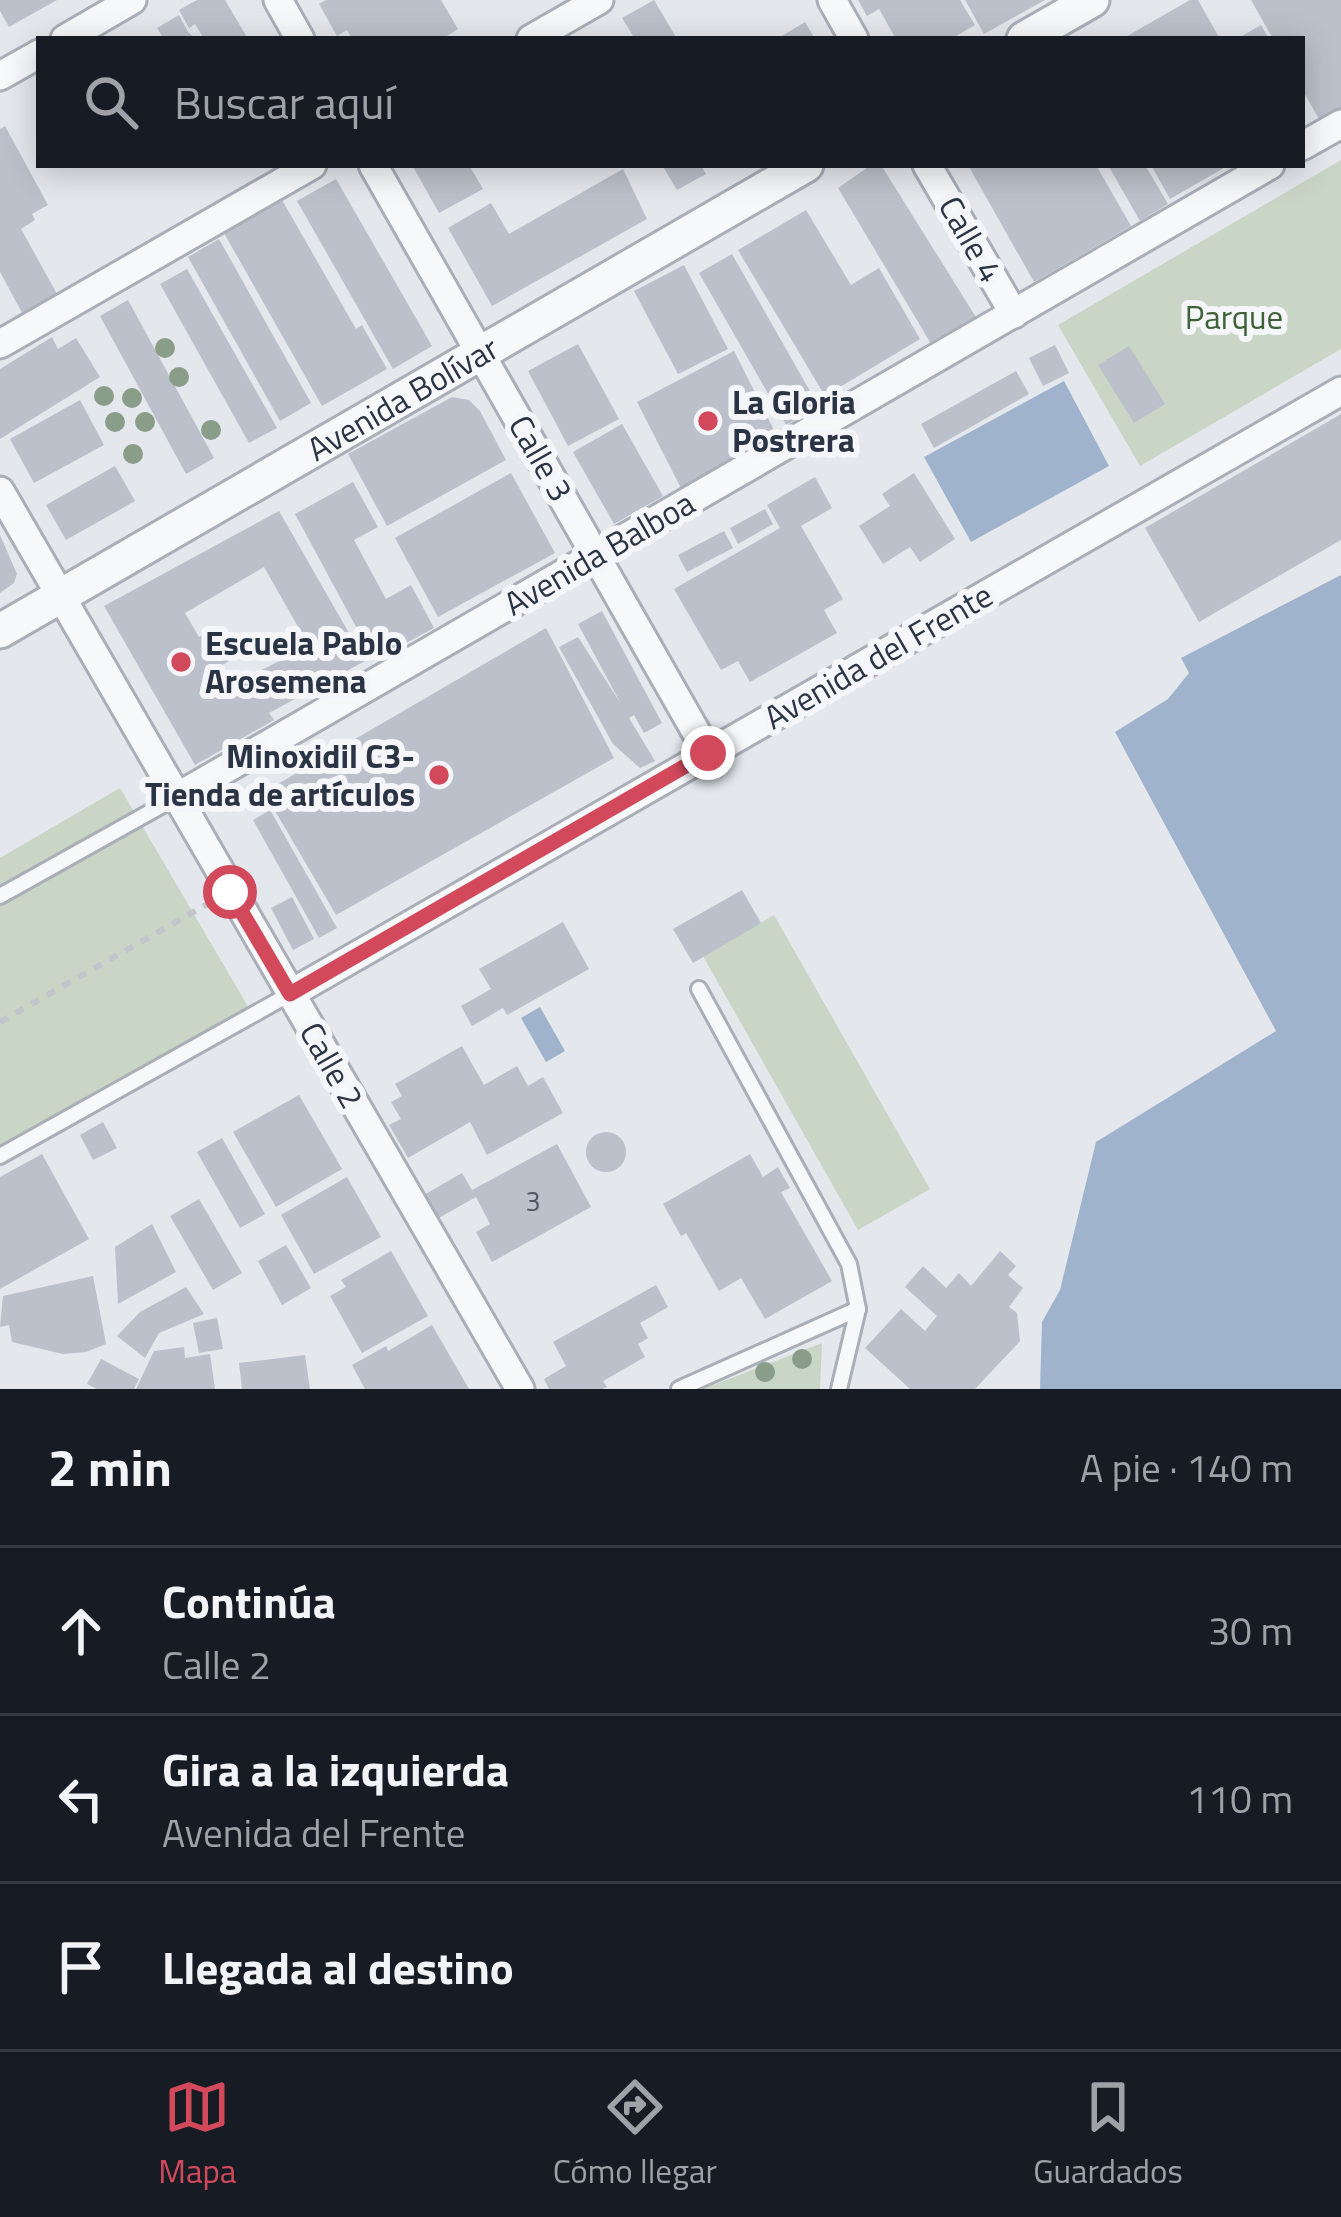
<!DOCTYPE html>
<html lang="es">
<meta charset="utf-8">
<style>
:root{--surface:#171b24;--page:#20242c;--text:#f1f3f6;--muted:#9ea1a6;--line:#363941;--accent:#d1495b}
body{margin:0;font-family:"Titillium Web",sans-serif;background:var(--page);color:var(--text)}
.stop{position:absolute;width:36px;height:36px;margin:-27px;border:9px solid #d1495b;border-radius:50%;background:#fff}
.stop.end{background:#d1495b;border-color:#fff;box-shadow:0 3px 12px #0008}
.list{margin:0;padding:0;list-style:none}
h2{display:flex;justify-content:space-between;align-items:center;height:156px;margin:0;padding:0 48px;font-size:51px}
h2 small{font-size:39px;font-weight:400;color:var(--muted)}
.list li{display:grid;grid-template-columns:78px 1fr auto;gap:36px;align-items:center;box-sizing:border-box;height:168px;padding:0 48px;border-top:3px solid var(--line)}
.list b{display:block;font-size:45px;white-space:nowrap}
.list p{margin:0;font-size:39px;white-space:nowrap;color:var(--muted)}
.list em{font-size:39px;font-style:normal;color:var(--muted)}
.icon{flex:none;width:66px;height:66px;fill:none;stroke:currentColor;stroke-width:2;stroke-linecap:round;stroke-linejoin:round}
.map{position:relative;flex:none;width:1341px;height:1389px;overflow:hidden}
.search{position:absolute;background:var(--surface);box-shadow:0 6px 30px #0003;left:36px;right:36px;top:36px;height:132px;display:flex;align-items:center;gap:30px;box-sizing:border-box;padding:0 42px;border-radius:0px;color:var(--muted);font-size:45px}
.sheet{height:660px;background:var(--surface)}
nav{display:flex;justify-content:space-around;align-items:center;box-sizing:border-box;height:168px;border-top:3px solid var(--line);background:var(--surface);font-size:33px;color:var(--muted)}
nav a{display:grid;justify-items:center;gap:6px}
nav .on{color:var(--accent)}
.map>svg:first-child{display:block}
</style>
<div class="map">
<svg width="1341" height="1389" viewBox="0 0 1341 1389">
<rect width="100%" height="100%" fill="#e4e7ec"/>
<g fill="#c9d6c5">
<path d="M1341 160V349L1140 466 1058 325Z"/>
<path d="M120 788 250 1010 0 1154V858Z"/>
<path d="M774 915 930 1189 858 1230 703 956Z"/>
<path d="M822 1343 820 1389H703Z"/>
</g>
<g fill="#9fb4cc">
<path d="M1064 381 1109 466 971 542 924 457Z"/>
<path d="M1341 575V1389H1040L1042 1322 1060 1290 1096 1142 1276 1031 1115 732 1168 699 1189 673 1181 658Z"/>
<path d="M540 1007 565 1051 546 1062 521 1018Z"/>
</g>
<g fill="#bbc0ca" fill-rule="evenodd">
<path d="M0 0H57L9 27 0 11Z"/>
<path d="M197 0H225L248 39H204L195 24 189 28 179 10Z"/>
<path d="M326 0H441L458 29 442 39H352L347 30 337 36 319 4Z"/>
<path d="M654 0 677 39H635L622 18Z"/>
<path d="M858 0H960L975 25 951 39H896L879 9 867 16Z"/>
<path d="M965 0H1045L984 34Z"/>
<path d="M1190 0H1198L1220 39H1122Z"/>
<path d="M1251 0H1341V109L1320 121 1302 89V39H1273Z"/>
<path d="M179 15 188 32 196 39H164L157 28Z"/>
<path d="M805 22 815 39H777Z"/>
<path d="M1261 25 1269 39H1237Z"/>
<path d="M5 126 48 205 32 214 35 220 21 229 61 301 26 320 0 272V129Z"/>
<path d="M412 165H469L483 189 439 213Z"/>
<path d="M662 165H701L706 174 677 190Z"/>
<path d="M871 165H881L979 322 933 347 838 188Z"/>
<path d="M968 165H1096L1131 226 1034 282Z"/>
<path d="M1108 165H1145L1168 204 1140 221Z"/>
<path d="M1151 165H1229L1170 199Z"/>
<path d="M623 169 647 219 492 306 448 228 491 203 509 234Z"/>
<path d="M336 179 432 346 393 369 297 201Z"/>
<path d="M282 200 356 329 362 325 387 369 322 406 224 233Z"/>
<path d="M806 210 851 285 879 268 920 339 825 396 738 250Z"/>
<path d="M219 239 311 403 280 421 188 257Z"/>
<path d="M732 254 819 407 786 425 699 273Z"/>
<path d="M684 265 728 349 678 374 634 291Z"/>
<path d="M187 269 277 428 249 443 160 284Z"/>
<path d="M128 300 214 458 186 474 100 316Z"/>
<path d="M52 337 58 349 76 338 100 377 0 439V369Z"/>
<path d="M578 344 619 419 568 446 528 371Z"/>
<path d="M1055 345 1069 373 1043 386 1029 358Z"/>
<path d="M1129 346 1165 404 1134 423 1098 365Z"/>
<path d="M734 351 779 440 682 490 637 402Z"/>
<path d="M1016 371 1029 394 934 448 921 424Z"/>
<path d="M452 397 469 400 480 411 506 460 387 526 348 454Z"/>
<path d="M80 400 104 445 34 483 10 439Z"/>
<path d="M1341 414V540L1199 622 1145 528Z"/>
<path d="M622 424 663 496 614 524 573 452Z"/>
<path d="M115 466 135 501 66 540 46 505Z"/>
<path d="M511 473 555 553 438 617 395 538Z"/>
<path d="M914 473 955 539 920 562 910 547 883 564 859 526 890 506 882 494Z"/>
<path d="M815 477 832 508 801 526 843 599 824 610 837 633 750 682 738 661 721 670 674 589 780 528 767 505Z"/>
<path d="M353 482 378 527 354 540 386 599 411 585 434 628 374 660 295 514Z"/>
<path d="M765 509 773 524 738 544 730 528Z"/>
<path d="M279 511 365 661 269 713 274 720 195 765 104 606ZM264 567 309 646 228 687 217 668 236 657 219 626 199 637 185 613Z"/>
<path d="M724 531 733 548 687 572 678 555Z"/>
<path d="M0 535 17 574 14 583 0 593Z"/>
<path d="M602 611 662 723 644 733 634 715 629 718 655 761 640 768 613 744 559 647 578 637 621 704 578 624Z"/>
<path d="M546 628 614 758 336 915 264 792Z"/>
<path d="M270 810 337 928 319 938 253 820Z"/>
<path d="M742 890 761 923 693 963 673 929Z"/>
<path d="M292 897 314 939 293 950 271 908Z"/>
<path d="M563 922 589 969 507 1015 503 1008 472 1026 461 1006 491 989 479 969Z"/>
<path d="M462 1046 484 1085 517 1066 528 1086 543 1077 563 1113 487 1155 470 1122 408 1158 389 1125 401 1119 391 1102 402 1096 395 1084Z"/>
<path d="M299 1095 342 1169 276 1207 233 1132Z"/>
<path d="M103 1122 117 1148 93 1160 80 1135Z"/>
<circle cx="606" cy="1152" r="20"/>
<path d="M222 1138 265 1214 240 1228 197 1152Z"/>
<path d="M557 1144 591 1207 492 1262 476 1232 490 1224 476 1197 437 1219 424 1195 462 1173 472 1190Z"/>
<path d="M42 1154 89 1239 0 1289V1177Z"/>
<path d="M750 1154 763 1177 778 1167 790 1188 781 1192 832 1281 765 1319 741 1278 719 1291 686 1233 681 1236 663 1204Z"/>
<path d="M347 1177 381 1237 314 1274 281 1215Z"/>
<path d="M199 1199 242 1273 213 1290 170 1216Z"/>
<path d="M152 1224 176 1272 118 1304 115 1247Z"/>
<path d="M286 1245 311 1288 282 1305 258 1261Z"/>
<path d="M391 1251 428 1316 362 1353 330 1296 346 1287 341 1280Z"/>
<path d="M1000 1251 1016 1266 1008 1275 1023 1288 1009 1307 1017 1313 1020 1341 975 1389H910L865 1348 901 1309 925 1331 937 1316 905 1287 923 1266 946 1288 959 1273 971 1286Z"/>
<path d="M93 1276 106 1344 86 1352 63 1354 12 1342 9 1325 0 1327 3 1296Z"/>
<path d="M656 1285 668 1307 640 1323 648 1338 638 1344 645 1357 603 1381 607 1387 602 1389H549L544 1379 566 1366 553 1342Z"/>
<path d="M186 1287 204 1314 159 1333 145 1358 117 1336 140 1312Z"/>
<path d="M217 1318 223 1349 199 1353 193 1323Z"/>
<path d="M432 1325 469 1389H365L352 1365 386 1346 388 1351Z"/>
<path d="M184 1347 185 1358 210 1354 215 1389H136L154 1351Z"/>
<path d="M305 1355 310 1389H242L239 1363Z"/>
<path d="M101 1359 139 1379 134 1389H97L87 1384Z"/>
</g>
<g fill="none" stroke-linecap="round" stroke-linejoin="round">
<defs>
<g id="service">
<path d="M0 896 177 797"/>
<path d="M699 989 849 1264 858 1309 839 1389"/>
<path d="M0 1156 290 994"/>
<path d="M679 1389 858 1309"/>
</g>
<g id="minor">
<path d="M278 0 300 39"/>
<path d="M832 0 854 39"/>
<path d="M65 39 132 0"/>
<path d="M531 39 599 0"/>
<path d="M0 76 39 54"/>
<path d="M1302 146 1341 124"/>
<path d="M373 165 708 753"/>
<path d="M927 165 1014 314"/>
<path d="M0 344 312 165"/>
<path d="M0 491 520 1389"/>
<path d="M177 797 1270 165"/>
<path d="M290 994 1341 391"/>
</g>
<g id="tertiary">
<path d="M1024 39 1092 0"/>
<path id="s1" d="M0 631 806 165"/>
</g>
</defs>
<use href="#service" stroke="#a9aeb7" stroke-width="20"/>
<use href="#minor" stroke="#a9aeb7" stroke-width="33"/>
<use href="#tertiary" stroke="#a9aeb7" stroke-width="39"/>
<path stroke="#c2c5cb" stroke-width="6" stroke-dasharray="9 9" stroke-linecap="butt" d="M0 1022 211 902"/>
<use href="#service" stroke="#f7f8fa" stroke-width="14"/>
<use href="#minor" stroke="#f7f8fa" stroke-width="27"/>
<use href="#tertiary" stroke="#f7f8fa" stroke-width="33"/>
</g>
<g fill="#899d89">
<circle cx="165" cy="348" r="10"/>
<circle cx="179" cy="377" r="10"/>
<circle cx="104" cy="396" r="10"/>
<circle cx="132" cy="398" r="10"/>
<circle cx="115" cy="422" r="10"/>
<circle cx="145" cy="422" r="10"/>
<circle cx="211" cy="430" r="10"/>
<circle cx="133" cy="454" r="10"/>
<circle cx="802" cy="1359" r="10"/>
<circle cx="765" cy="1372" r="10"/>
</g>
<g fill="none" stroke-linecap="round" stroke-linejoin="round">
<path stroke="#d1495b" stroke-width="15" d="M230 892 290 994 708 753"/>
</g>
<g fill="#d1495b" stroke="#f4f6f9" stroke-width="4.5">
<circle cx="708" cy="421" r="12"/>
<circle cx="181" cy="662" r="12"/>
<circle cx="439" cy="775" r="12"/>
</g>
<g text-anchor="middle" stroke-width="12" stroke-linejoin="round" paint-order="stroke">
<g font-size="27" fill="#4f5766">
<text x="533" y="1211">3</text>
</g>
<g font-size="33" fill="#2b3445" stroke="#f4f6f9">
<text transform="translate(971 239) rotate(60)" y="12">Calle 4</text>
<text dy="12" stroke="none"><textPath href="#s1" startOffset="465">Avenida Bolívar</textPath></text>
<text transform="translate(541 458) rotate(60)" y="12">Calle 3</text>
<text transform="translate(599 553) rotate(-30)" y="12">Avenida Balboa</text>
<text transform="translate(878 656) rotate(-30)" y="12">Avenida del Frente</text>
<text transform="translate(332 1065) rotate(60)" y="12">Calle 2</text>
</g>
<g font-size="33" fill="#3f6138" stroke="#f4f6f9">
<text x="1234" y="329">Parque</text>
</g>
<g font-size="33" font-weight="bold" fill="#2b3445" stroke="#f4f6f9" text-anchor="start">
<text x="732" y="414">La Gloria<tspan x="732" dy="38">Postrera</tspan></text>
<text x="205" y="655">Escuela Pablo<tspan x="205" dy="38">Arosemena</tspan></text>
<text x="415" y="768" text-anchor="end">Minoxidil C3-<tspan x="415" dy="38">Tienda de artículos</tspan></text>
</g>
</g>
</svg>
<div class="stop" style="left:230px;top:892px"></div>
<div class="stop end" style="left:708px;top:753px"></div>
<div class="search"><svg class="icon" aria-label="search" viewBox="0 0 24 24"><circle cx="10" cy="10" r="6"/><path d="M15 15l6 6"/></svg>Buscar aquí</div>
</div>
<section class="sheet">
<h2>2 min<small>A pie · 140 m</small></h2>
<ul class="list">
<li><svg class="icon" aria-label="ahead" viewBox="0 0 24 24"><path d="M12 20V5M6 11l6-6 6 6"/></svg><div><b>Continúa</b><p>Calle 2</p></div><em>30 m</em></li>
<li><svg class="icon" aria-label="left" viewBox="0 0 24 24"><path d="M17 20v-9H6M10 6l-5 5 5 5"/></svg><div><b>Gira a la izquierda</b><p>Avenida del Frente</p></div><em>110 m</em></li>
<li><svg class="icon" aria-label="arrive" viewBox="0 0 24 24"><path d="M6 21V4h12l-3 4 3 4H6"/></svg><div><b>Llegada al destino</b></div></li>
</ul>
</section>
<nav>
<a class="on"><svg class="icon" aria-label="map" viewBox="0 0 24 24"><path d="M3 6l6-2 6 2 6-2v14l-6 2-6-2-6 2zM9 4v14M15 6v14"/></svg>Mapa</a>
<a><svg class="icon" aria-label="directions" viewBox="0 0 24 24"><path d="M12 3l9 9-9 9-9-9zM9 14v-3h6M13 9l2 2-2 2"/></svg>Cómo llegar</a>
<a><svg class="icon" aria-label="saved" viewBox="0 0 24 24"><path d="M7 4h10v16l-5-4-5 4z"/></svg>Guardados</a>
</nav>
